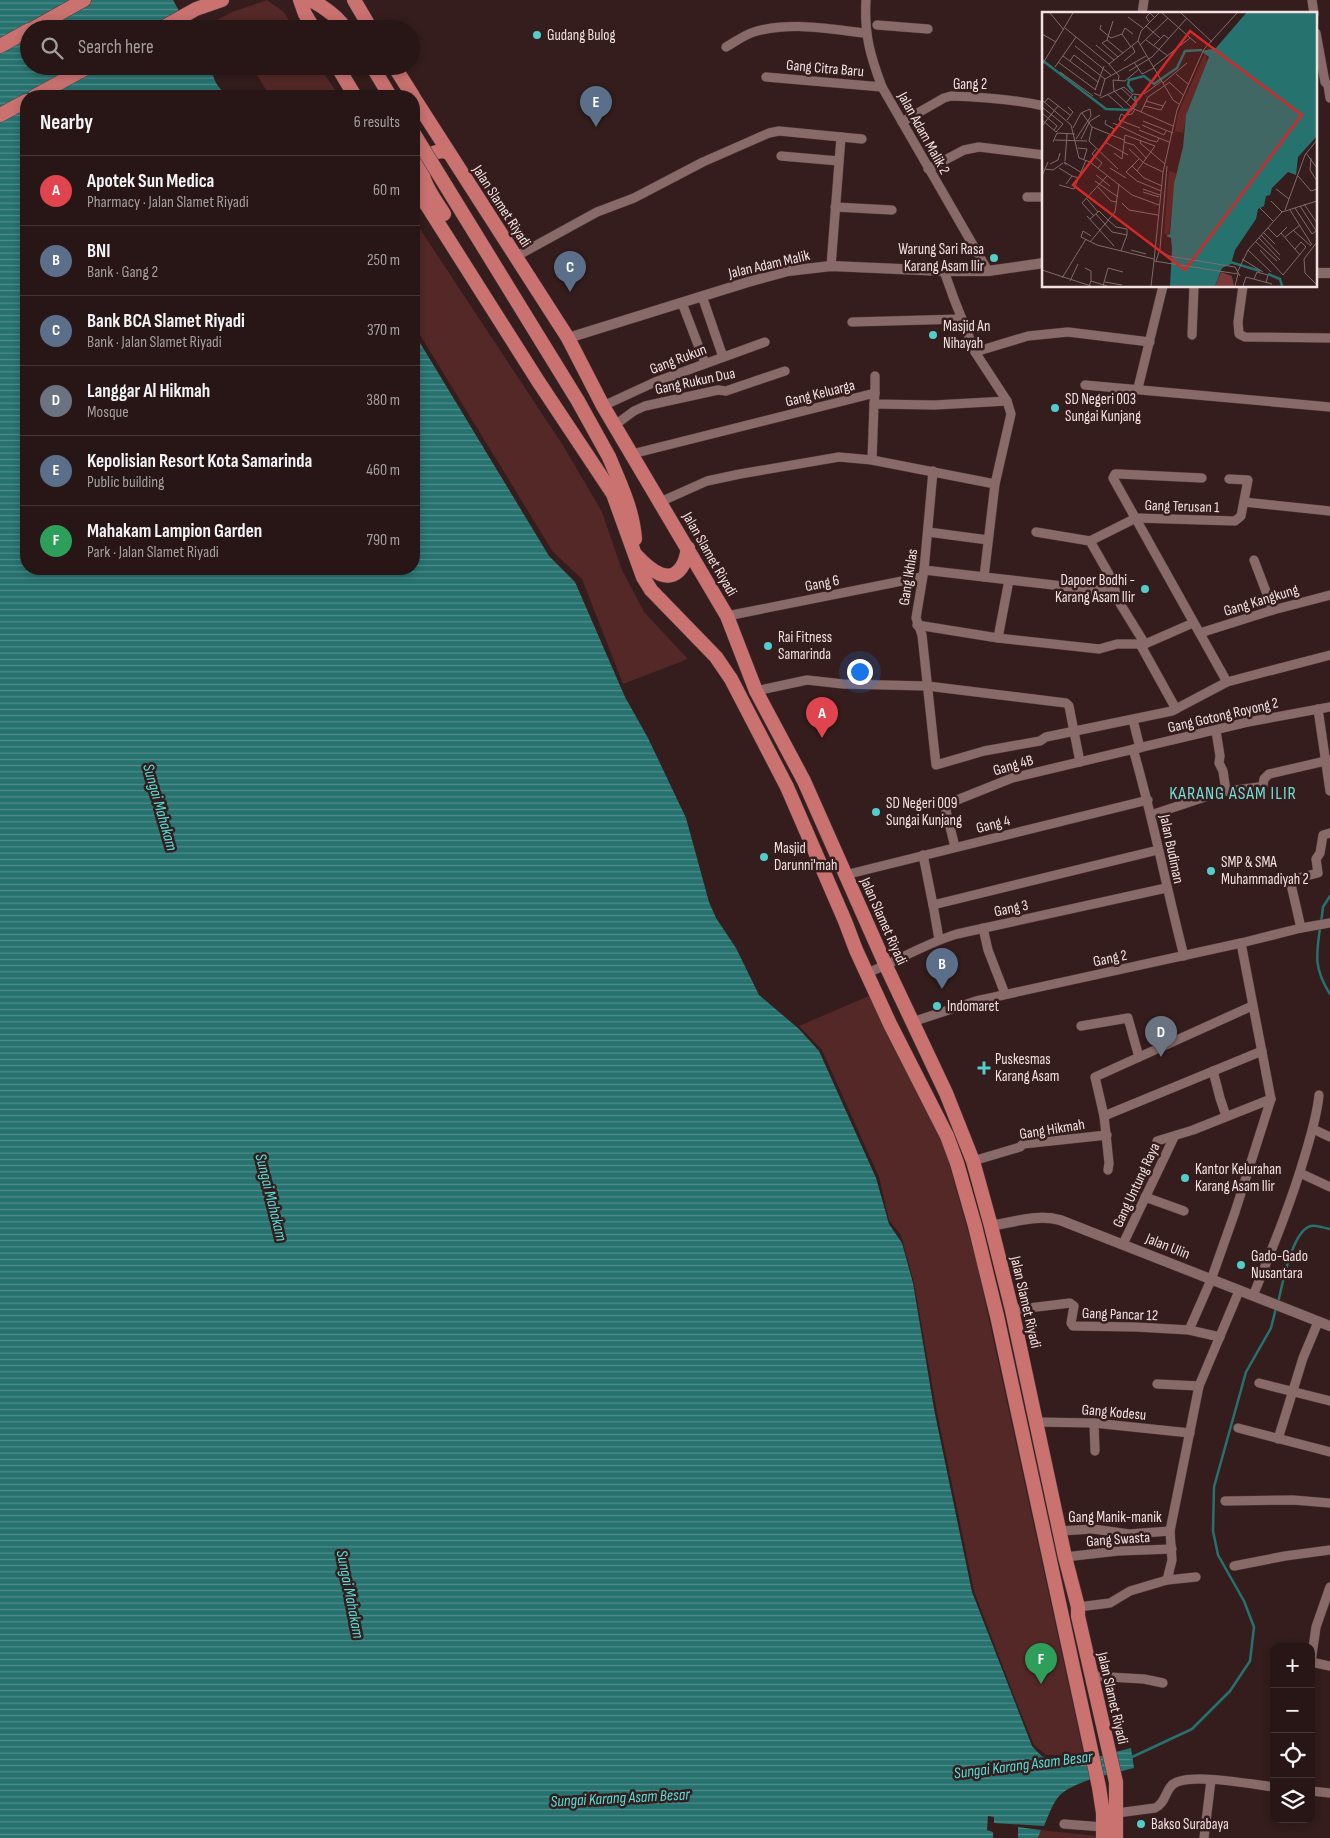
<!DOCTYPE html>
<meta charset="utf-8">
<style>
:root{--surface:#271615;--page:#332322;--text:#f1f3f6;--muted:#a49fa0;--line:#433534;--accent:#b45309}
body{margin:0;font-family:"Sofia Sans Condensed",sans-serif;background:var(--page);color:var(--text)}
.controls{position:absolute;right:15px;bottom:15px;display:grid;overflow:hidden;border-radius:10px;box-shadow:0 2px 8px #0003}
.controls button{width:45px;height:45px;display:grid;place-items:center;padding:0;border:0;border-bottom:1px solid var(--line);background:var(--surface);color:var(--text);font:25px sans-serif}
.you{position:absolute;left:859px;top:671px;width:18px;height:18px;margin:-12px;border:4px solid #fff;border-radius:50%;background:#1a73e8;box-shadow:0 0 0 8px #1a73e833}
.badge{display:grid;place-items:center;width:32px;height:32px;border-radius:50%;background:var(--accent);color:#fff;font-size:16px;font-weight:700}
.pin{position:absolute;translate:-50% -41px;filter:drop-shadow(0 1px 2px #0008)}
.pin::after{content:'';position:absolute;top:26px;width:18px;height:15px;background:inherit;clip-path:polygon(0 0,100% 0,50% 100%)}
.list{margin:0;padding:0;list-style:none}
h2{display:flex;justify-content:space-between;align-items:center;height:65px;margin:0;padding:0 20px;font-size:21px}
h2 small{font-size:16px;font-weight:400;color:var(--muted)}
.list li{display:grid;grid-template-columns:32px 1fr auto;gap:15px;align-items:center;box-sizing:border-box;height:70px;padding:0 20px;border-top:1px solid var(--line)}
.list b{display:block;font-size:19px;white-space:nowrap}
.list p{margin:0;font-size:16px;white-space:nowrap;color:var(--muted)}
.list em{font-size:16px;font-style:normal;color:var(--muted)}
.icon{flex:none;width:28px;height:28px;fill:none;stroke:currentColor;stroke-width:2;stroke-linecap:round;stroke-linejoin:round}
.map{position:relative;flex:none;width:1330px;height:1838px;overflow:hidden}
.search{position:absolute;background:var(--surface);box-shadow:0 2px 8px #0003;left:20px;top:20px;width:400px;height:55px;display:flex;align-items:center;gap:12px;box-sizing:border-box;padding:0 18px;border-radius:28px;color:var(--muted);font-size:19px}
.panel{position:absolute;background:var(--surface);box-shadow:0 2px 8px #0003;left:20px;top:90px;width:400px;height:485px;border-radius:20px}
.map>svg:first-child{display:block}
</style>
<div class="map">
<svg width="1330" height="1838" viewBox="0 0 1330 1838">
<defs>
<pattern id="water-rules" width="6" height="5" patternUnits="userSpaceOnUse" patternTransform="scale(1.25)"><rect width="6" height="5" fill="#26726f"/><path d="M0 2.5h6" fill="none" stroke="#518c8a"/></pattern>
</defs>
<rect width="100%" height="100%" fill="#341d1c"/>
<g fill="#532827">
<path d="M267 0 284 12 294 29H200L232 12Z"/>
<path d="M251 66H319L339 96H270Z"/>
<path d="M414 220 564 447 602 512 622 570 644 612 688 659 623 684 582 579 553 552 414 325Z"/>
<path d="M871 995 944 1145 976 1260 1084 1755H1046L1034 1745 1016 1701 974 1591 937 1412 914 1283 901 1235 889 1220 879 1177 822 1050 799 1026Z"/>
<path d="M1041 1830 1097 1836V1838H1038Z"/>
</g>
<g fill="url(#water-rules)">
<path d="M0 0H173L189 29H29V66H212C212 80 218 87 227 96H26V569H414V333L549 556 575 582 625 697 648 738 686 818 709 902 716 918 736 948 759 995 799 1029 819 1051 876 1178 889 1224 902 1243 913 1283 934 1409 972 1592 1032 1746C1038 1753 1045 1760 1054 1762 1070 1767 1113 1752 1131 1748L1134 1768C1113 1774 1076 1780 1060 1795 1053 1802 1048 1817 1044 1826L994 1823V1817L988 1816 987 1830 993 1832V1838H0Z"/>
<path d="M1018 1827 1041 1830 1038 1838H1018Z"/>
</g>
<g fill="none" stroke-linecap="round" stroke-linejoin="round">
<g stroke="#26726f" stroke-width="2.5">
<path d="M1321 923 1323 907 1330 896"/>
<path d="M1320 928C1316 956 1314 969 1330 994"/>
<path d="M1278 1303C1282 1286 1292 1230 1311 1226 1316 1225 1324 1228 1330 1229"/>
<path d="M1130 1758 1192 1729 1230 1691 1250 1661 1254 1627 1244 1601 1218 1555 1213 1531 1214 1487 1246 1372 1271 1328 1276 1308"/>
</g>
<defs>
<g id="minor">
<path d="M866 0C864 34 870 55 882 87L988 271"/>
<path d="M1312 0 1314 14"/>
<path d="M1142 14 1144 0"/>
<path d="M877 25 928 29"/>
<path d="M1316 33 1325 82 1328 85 1330 98"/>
<path d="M726 47C735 42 744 35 754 32 790 21 828 29 865 33"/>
<path d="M766 77 882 87"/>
<path d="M902 122 944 98 951 96C982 97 1013 99 1044 106"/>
<path d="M781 156 839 161"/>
<path d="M928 169 964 150 979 147 1044 155"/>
<path d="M1027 197H1044"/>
<path d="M835 207 892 210"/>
<path d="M515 257 597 212 634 198 703 162 769 133 779 131 862 139"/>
<path d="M831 266 841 137"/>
<path d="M944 271 954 299 975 352 1007 401 1011 414 995 484 984 577"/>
<path d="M1243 286 1238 322 1239 334 1245 337 1330 338"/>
<path d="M702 296 723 357"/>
<path d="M682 303 705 363"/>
<path d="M852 322 962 319"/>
<path d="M1192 335 1194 286"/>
<path d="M975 352 1028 336 1068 332 1150 342"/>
<path d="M875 376V393"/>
<path d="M1085 385 1330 407"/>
<path d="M1138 388 1163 286"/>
<path d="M603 406 655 382 765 342"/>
<path d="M615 425 634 411 645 406 718 390 726 391 785 371"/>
<path d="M632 454 875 393 874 404 935 405 1007 401"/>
<path d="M872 460 874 404"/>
<path d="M933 471 924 570 916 618 922 635 936 765 984 751 1040 741 1046 737 1172 711 1227 682 1113 478 1115 474H1119L1202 478"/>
<path d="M660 502 707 481 740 474 839 457 872 460 995 484"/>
<path d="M1244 502 1330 511"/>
<path d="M928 532 988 540"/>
<path d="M1036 532 1090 541 1114 583 1116 597 1145 644"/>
<path d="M1090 541 1136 518 1235 521 1241 516 1248 480 1229 479"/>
<path d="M1254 560 1273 610"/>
<path d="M924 570 1114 592"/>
<path d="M727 616 922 577"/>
<path d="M917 625 998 638 1099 649 1117 644H1145L1193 623"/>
<path d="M1200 633 1273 610 1330 595"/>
<path d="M998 638 1009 580"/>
<path d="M1140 644 1176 709"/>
<path d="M1227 682 1330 655"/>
<path d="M756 691 807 680 843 684 927 686 1066 703 1069 706 1080 762"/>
<path d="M1318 709 1330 791"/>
<path d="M1133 720 1140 748"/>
<path d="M1216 731 1220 756 1219 763 1223 771 1226 791"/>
<path d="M1133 749C1153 817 1166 887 1184 956"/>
<path d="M1151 815 1220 792 1259 787 1263 785 1264 779 1269 774 1330 760"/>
<path d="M955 847 946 811 947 804 1012 778 1248 722 1330 707"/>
<path d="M923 855 933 905"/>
<path d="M845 875 1148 800"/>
<path d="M983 928 988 950 1005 994"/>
<path d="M1301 928 1290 880 1318 873 1316 859 1320 853 1323 835 1330 833"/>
<path d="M939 939 933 905 1158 850"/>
<path d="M867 973C898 961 926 943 957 934L1166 888"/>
<path d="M912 1022 976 1001 1241 943 1301 928 1330 923"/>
<path d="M1081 1026 1128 1018 1139 1057"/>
<path d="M1213 1071 1220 1098 1226 1116"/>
<path d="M1104 1116 1262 1051"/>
<path d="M1313 1129 1330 1137"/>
<path d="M1157 1141 1193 1130 1271 1099"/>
<path d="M973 1161 1020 1147 1023 1144 1107 1135"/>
<path d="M1108 1170 1109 1163 1104 1116 1095 1077 1252 1006"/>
<path d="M1300 1173 1330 1187"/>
<path d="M1145 1197 1184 1211"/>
<path d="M1123 1244 1174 1137"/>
<path d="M1253 1296C1272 1249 1291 1203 1305 1155 1311 1135 1317 1116 1319 1095"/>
<path d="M1012 1310 1070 1303 1074 1306 1071 1323 1073 1326 1136 1327 1189 1330 1220 1337"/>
<path d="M1189 1330 1211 1280 1235 1212 1271 1099 1241 943"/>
<path d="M1259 1383 1330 1401"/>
<path d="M1157 1384 1199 1386"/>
<path d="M1036 1422 1094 1423 1190 1433"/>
<path d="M1094 1423 1095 1451"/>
<path d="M1238 1428 1330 1452"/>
<path d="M1278 1439 1303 1358 1318 1322"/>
<path d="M1225 1501 1293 1500 1330 1503"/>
<path d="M1059 1531 1093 1529 1129 1534 1170 1531"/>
<path d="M1065 1557 1118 1551 1172 1549"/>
<path d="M1234 1566 1285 1556 1330 1550"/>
<path d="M1167 1580 1172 1560 1170 1531 1199 1386 1239 1291"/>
<path d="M1078 1607 1110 1603 1130 1591 1167 1580 1196 1577"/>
<path d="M1311 1662 1316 1627 1330 1587"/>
<path d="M1311 1662 1330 1666"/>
<path d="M1091 1676 1144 1679 1163 1683"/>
<path d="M1311 1791 1330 1793"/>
<path d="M1117 1813 1155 1808C1167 1803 1165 1786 1177 1782 1196 1774 1251 1784 1274 1787"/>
<path d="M1064 1824 1103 1827"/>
<path d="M1204 1838 1211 1780"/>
</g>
<g id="tertiary">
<path d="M1316 273H1330"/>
<path d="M568 338 748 282 788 271 831 266 944 271H988L1044 263"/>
<path d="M991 1226C1014 1222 1037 1214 1060 1220L1330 1326"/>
</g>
<g id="trunk">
<path d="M300 0 305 14 314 29"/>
<path d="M311 0C324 7 337 16 346 29"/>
<path d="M354 0 371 29"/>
<path d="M32 29 84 0"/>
<path d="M160 29 196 9 222 0"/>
<path d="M0 46 29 30"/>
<path d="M337 66 355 96"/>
<path d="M372 66 390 96"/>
<path d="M394 66 413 96"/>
<path d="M35 96 90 66"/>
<path d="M414 98 568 338 603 406 727 616 756 691 804 781 886 966 946 1093 973 1161 991 1226 1012 1310 1065 1557 1078 1607V1616L1116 1782V1838"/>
<path d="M0 115 26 101"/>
<path d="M414 185 538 381 613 494 643 577 651 590 716 657 731 679 787 787 845 921 856 950 890 1024 947 1136 957 1163 975 1226 997 1316 1099 1787 1103 1813V1838"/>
<path d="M444 214C436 201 409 167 429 155 435 152 441 150 447 152"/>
<path d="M609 457C620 483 633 510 635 539"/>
<path d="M636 555C649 569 671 589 684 563 686 559 687 553 688 548"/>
</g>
</defs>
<use href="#minor" stroke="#4f3b3a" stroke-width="10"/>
<use href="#tertiary" stroke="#4f3b3a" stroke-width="11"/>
<use href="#trunk" stroke="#4f3b3a" stroke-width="15"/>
<use href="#minor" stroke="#886b69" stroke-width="9"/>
<use href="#tertiary" stroke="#886b69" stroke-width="10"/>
<use href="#trunk" stroke="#c97270" stroke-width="14"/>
<defs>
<path id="trunk-bridge" d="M414 134 578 401 609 457"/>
</defs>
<use href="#trunk-bridge" stroke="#4f3b3a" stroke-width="15" stroke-linecap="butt"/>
<use href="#trunk-bridge" stroke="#c97270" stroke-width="14"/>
</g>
<g fill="#53cdc9" stroke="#341d1c" stroke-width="2">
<circle cx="537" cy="35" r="5"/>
<circle cx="994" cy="258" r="5"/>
<circle cx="933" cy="335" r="5"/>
<circle cx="1055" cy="408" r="5"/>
<circle cx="1145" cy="589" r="5"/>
<circle cx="768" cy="646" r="5"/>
<circle cx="876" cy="812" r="5"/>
<circle cx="764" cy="857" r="5"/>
<circle cx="1211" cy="871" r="5"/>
<circle cx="937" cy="1006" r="5"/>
<path d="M981.5 1060.5h5v5h5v5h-5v5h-5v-5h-5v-5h5z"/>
<circle cx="1185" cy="1178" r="5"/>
<circle cx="1241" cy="1265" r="5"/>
<circle cx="1141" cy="1824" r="5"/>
</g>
<g text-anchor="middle" stroke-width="5" stroke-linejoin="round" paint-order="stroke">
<g font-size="15" fill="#f2e1e0" stroke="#341d1c" text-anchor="start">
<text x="547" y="40">Gudang Bulog</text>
<text x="984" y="254" text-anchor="end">Warung Sari Rasa<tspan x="984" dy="17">Karang Asam Ilir</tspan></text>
<text x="943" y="331">Masjid An<tspan x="943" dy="17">Nihayah</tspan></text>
<text x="1065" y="404">SD Negeri 003<tspan x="1065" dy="17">Sungai Kunjang</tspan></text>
<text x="1135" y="585" text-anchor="end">Dapoer Bodhi -<tspan x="1135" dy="17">Karang Asam Ilir</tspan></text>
<text x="778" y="642">Rai Fitness<tspan x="778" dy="17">Samarinda</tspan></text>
<text x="886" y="808">SD Negeri 009<tspan x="886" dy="17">Sungai Kunjang</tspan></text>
<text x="774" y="853">Masjid<tspan x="774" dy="17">Darunni'mah</tspan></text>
<text x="1221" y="867">SMP &amp; SMA<tspan x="1221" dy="17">Muhammadiyah 2</tspan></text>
<text x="947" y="1011">Indomaret</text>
<text x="995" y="1064">Puskesmas<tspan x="995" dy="17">Karang Asam</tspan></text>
<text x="1195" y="1174">Kantor Kelurahan<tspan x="1195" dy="17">Karang Asam Ilir</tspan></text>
<text x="1251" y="1261">Gado-Gado<tspan x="1251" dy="17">Nusantara</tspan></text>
<text x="1151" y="1829">Bakso Surabaya</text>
</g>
<g font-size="15" fill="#f2e1e0" stroke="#341d1c">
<text transform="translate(825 68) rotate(5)" y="5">Gang Citra Baru</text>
<text x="970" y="89">Gang 2</text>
<text transform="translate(924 133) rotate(61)" y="5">Jalan Adam Malik 2</text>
<text transform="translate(502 206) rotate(57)" y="5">Jalan Slamet Riyadi</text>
<text transform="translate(769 264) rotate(-13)" y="5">Jalan Adam Malik</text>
<text transform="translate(678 359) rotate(-21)" y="5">Gang Rukun</text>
<text transform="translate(695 381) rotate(-12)" y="5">Gang Rukun Dua</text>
<text transform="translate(820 393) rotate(-14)" y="5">Gang Keluarga</text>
<text transform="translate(1182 506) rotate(2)" y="5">Gang Terusan 1</text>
<text transform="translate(710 554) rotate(60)" y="5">Jalan Slamet Riyadi</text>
<text transform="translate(908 577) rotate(-81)" y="5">Gang Ikhlas</text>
<text transform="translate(822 583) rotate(-11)" y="5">Gang 6</text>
<text transform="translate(1261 600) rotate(-17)" y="5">Gang Kangkung</text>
<text transform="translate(1223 715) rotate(-13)" y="5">Gang Gotong Royong 2</text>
<text transform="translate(1013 765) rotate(-16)" y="5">Gang 4B</text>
<text transform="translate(993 824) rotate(-14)" y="5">Gang 4</text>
<text transform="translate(1172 849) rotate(78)" y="5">Jalan Budiman</text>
<text transform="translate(1011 908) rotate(-12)" y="5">Gang 3</text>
<text transform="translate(884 921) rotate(66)" y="5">Jalan Slamet Riyadi</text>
<text transform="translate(1110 958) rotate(-12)" y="5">Gang 2</text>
<text transform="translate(1052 1129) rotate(-9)" y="5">Gang Hikmah</text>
<text transform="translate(1136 1185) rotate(-65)" y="5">Gang Untung Raya</text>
<text transform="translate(1168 1246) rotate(22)" y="5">Jalan Ulin</text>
<text transform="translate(1026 1302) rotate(77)" y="5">Jalan Slamet Riyadi</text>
<text transform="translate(1120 1314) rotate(2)" y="5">Gang Pancar 12</text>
<text transform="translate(1114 1412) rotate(5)" y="5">Gang Kodesu</text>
<text x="1115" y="1522">Gang Manik-manik</text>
<text transform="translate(1118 1539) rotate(-4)" y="5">Gang Swasta</text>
<text transform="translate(1113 1698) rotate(77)" y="5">Jalan Slamet Riyadi</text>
</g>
<g font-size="16" font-style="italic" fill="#52e1dc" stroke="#341d1c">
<text transform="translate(161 807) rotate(74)" y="6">Sungai Mahakam</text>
<text transform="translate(272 1197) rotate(76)" y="6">Sungai Mahakam</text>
<text transform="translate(351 1594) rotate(79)" y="6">Sungai Mahakam</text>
<text transform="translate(1023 1764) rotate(-7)" y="6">Sungai Karang Asam Besar</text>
<text transform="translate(620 1797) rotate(-3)" y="6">Sungai Karang Asam Besar</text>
</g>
<g font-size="18" letter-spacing="1" fill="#71ddd8" stroke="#341d1c">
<text x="1233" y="799">KARANG ASAM ILIR</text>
</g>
</g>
<g transform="translate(1042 12)">
<rect width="275" height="275" fill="#341d1c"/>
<path d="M163 41 166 50 146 97 141 121 133 119 136 102ZM127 159 134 161 127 223 122 222Z" fill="#532827"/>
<path d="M179 260 190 264 192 274H173Z" fill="#7b3a39"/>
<path d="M204 1H275V124L256 145 254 163 246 160 230 176 228 183 224 184 222 194 216 197 214 207 193 238 189 252 180 256 173 274H128L130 237 129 226 124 224 128 222 132 172 141 135 144 103 167 45 159 39 174 36Z" fill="#26726f"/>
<path fill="none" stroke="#26726f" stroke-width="2.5" d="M0 48 64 97 89 98 94 92 93 84M91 80 86 73 87 68 102 64 112 72 135 56 143 39 160 38M188 250 218 259M226 262 238 267 240 274"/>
<path fill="none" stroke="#806b6a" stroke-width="1" d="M8 1 22 18M117 1 99 19 96 29 131 88 137 92M120 1 154 31M139 1 170 30M86 5 101 16M71 9 65 28 81 41M107 10 104 5 108 1 112 5M59 13 58 17 69 26 80 22 89 35M104 14 118 26M23 16 67 52 77 64 76 69M0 22 14 30M80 22 83 16 91 22M65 28 60 31 76 45M104 28 126 44M54 33 72 48M98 33 126 6M33 34 69 63M111 34 122 23 127 27M21 44 56 70M28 49 32 43 63 67M82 49 93 40 90 34M16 50 54 78M92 50 100 62 112 56M67 52 96 29M0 53 31 1M13 55 34 25M111 55 148 26M97 57 83 69 71 68 72 79 90 96 131 114M87 59 110 45 145 6M18 60 51 84M134 62 146 72M127 70 141 83M121 71 145 51M79 76 94 90M53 78 62 54M52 81 58 84 63 67 104 44M65 82 81 96M102 82 120 69M58 86 82 75 91 83M0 88 29 113 37 146M104 89 121 94M3 90 6 86 28 103M84 91 91 82 99 83M102 94 119 98 124 89M0 95 21 112 14 120 0 108M99 100 106 85 128 70M0 101 15 114 12 118M40 101 50 115 82 128M83 104 79 102 77 108 98 116M25 108 31 100 26 95M64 108 63 112 72 117 69 123M101 109 131 121M71 111 107 128 115 130 117 126M100 113 122 123 124 119M0 114 16 94M77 114 84 103 90 102 93 97M50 115 47 129 76 157M31 116 39 101 48 97 49 104 34 127M97 118 127 130M67 123 63 130 86 143M39 127 48 109 58 103M13 128 45 129M99 128 98 131 123 152M11 130 15 121 33 122M82 130 92 133 105 147M36 136 45 137 42 147M54 137 50 142 60 151 56 156M87 137 102 151M72 141 80 147 83 123 113 134 95 159M264 141 275 156M37 146 48 150 90 183 117 193M269 146 268 158 275 169M23 149 25 122M102 151 121 160M8 152 16 148 18 141M24 153 22 150 40 161M90 154 102 166 120 174M17 156 30 164M68 156 84 166M3 157 11 158 21 151M84 160 95 169 119 179M84 160 97 147M54 163 68 174M0 164 6 150M256 164 269 179 275 177M53 169 76 185M24 172 30 164 37 166M17 173 32 177 44 148M56 175 69 189 75 190M101 177 118 183M234 177 247 187M101 180 117 185M45 187 56 200M229 189 240 200M80 191 87 198 116 203M262 192 275 211M258 194 275 220M218 196 231 209M253 196 270 222 274 219M243 198 263 143 275 128M248 198 270 233M54 202 70 220 85 223 79 239M45 204 72 234M52 204 40 191 65 164M48 207 57 199 66 208M66 208 74 215 85 217V223M226 216 235 225 245 215M251 218 269 234M221 220 233 232M239 221 258 243M219 223 238 243M49 224 41 219 39 225 55 233 112 247M243 225 258 213M217 226 238 248M48 230 73 200 77 172M214 230 235 249M275 230 262 247 263 261 275 273M89 238 104 242M117 238 127 244 193 255 198 264M206 238 229 260M218 238 241 263 264 235 259 230 253 237M200 247 221 260M114 249 118 237 125 154M43 256 49 259V269M0 258 49 274M195 261 206 238 240 200 275 189M20 266 44 227M212 267 215 260 226 263 224 271M28 269 36 252M63 270 80 273M47 274 49 269 65 274M61 274 66 256 81 260M109 274 112 249M193 274 196 262 112 249 121 160 135 98 162 37 195 1M201 274 204 265 230 272"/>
<path fill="#d62828" fill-opacity="0.15" stroke="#d62828" stroke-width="2.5" d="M148 19 260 103 143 258 31 173Z"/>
<rect width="275" height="275" fill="none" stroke="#f2e1e0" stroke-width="2.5"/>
</g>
</svg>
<div class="controls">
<button>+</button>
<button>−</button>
<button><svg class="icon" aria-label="locate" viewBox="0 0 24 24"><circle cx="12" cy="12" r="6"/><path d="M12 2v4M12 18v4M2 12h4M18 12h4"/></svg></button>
<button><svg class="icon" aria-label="layers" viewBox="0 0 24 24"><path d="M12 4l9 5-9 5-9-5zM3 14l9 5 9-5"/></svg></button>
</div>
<div class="you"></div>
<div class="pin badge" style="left:822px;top:738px;background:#e0444e">A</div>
<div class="pin badge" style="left:942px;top:989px;background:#5c6f8a">B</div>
<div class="pin badge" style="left:570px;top:292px;background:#5c6f8a">C</div>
<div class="pin badge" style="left:1161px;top:1057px;background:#6b7280">D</div>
<div class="pin badge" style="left:596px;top:127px;background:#5c6f8a">E</div>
<div class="pin badge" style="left:1041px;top:1684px;background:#2e9e5b">F</div>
<div class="search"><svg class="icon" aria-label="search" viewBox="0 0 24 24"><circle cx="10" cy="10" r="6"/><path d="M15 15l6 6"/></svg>Search here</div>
<section class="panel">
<h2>Nearby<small>6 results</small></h2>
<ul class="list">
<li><span class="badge" style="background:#e0444e">A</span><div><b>Apotek Sun Medica</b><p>Pharmacy · Jalan Slamet Riyadi</p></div><em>60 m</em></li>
<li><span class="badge" style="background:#5c6f8a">B</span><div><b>BNI</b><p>Bank · Gang 2</p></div><em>250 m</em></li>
<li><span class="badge" style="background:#5c6f8a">C</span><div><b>Bank BCA Slamet Riyadi</b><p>Bank · Jalan Slamet Riyadi</p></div><em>370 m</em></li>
<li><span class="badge" style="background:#6b7280">D</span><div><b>Langgar Al Hikmah</b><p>Mosque</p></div><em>380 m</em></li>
<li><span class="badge" style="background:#5c6f8a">E</span><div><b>Kepolisian Resort Kota Samarinda</b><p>Public building</p></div><em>460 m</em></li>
<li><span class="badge" style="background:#2e9e5b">F</span><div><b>Mahakam Lampion Garden</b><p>Park · Jalan Slamet Riyadi</p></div><em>790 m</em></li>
</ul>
</section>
</div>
